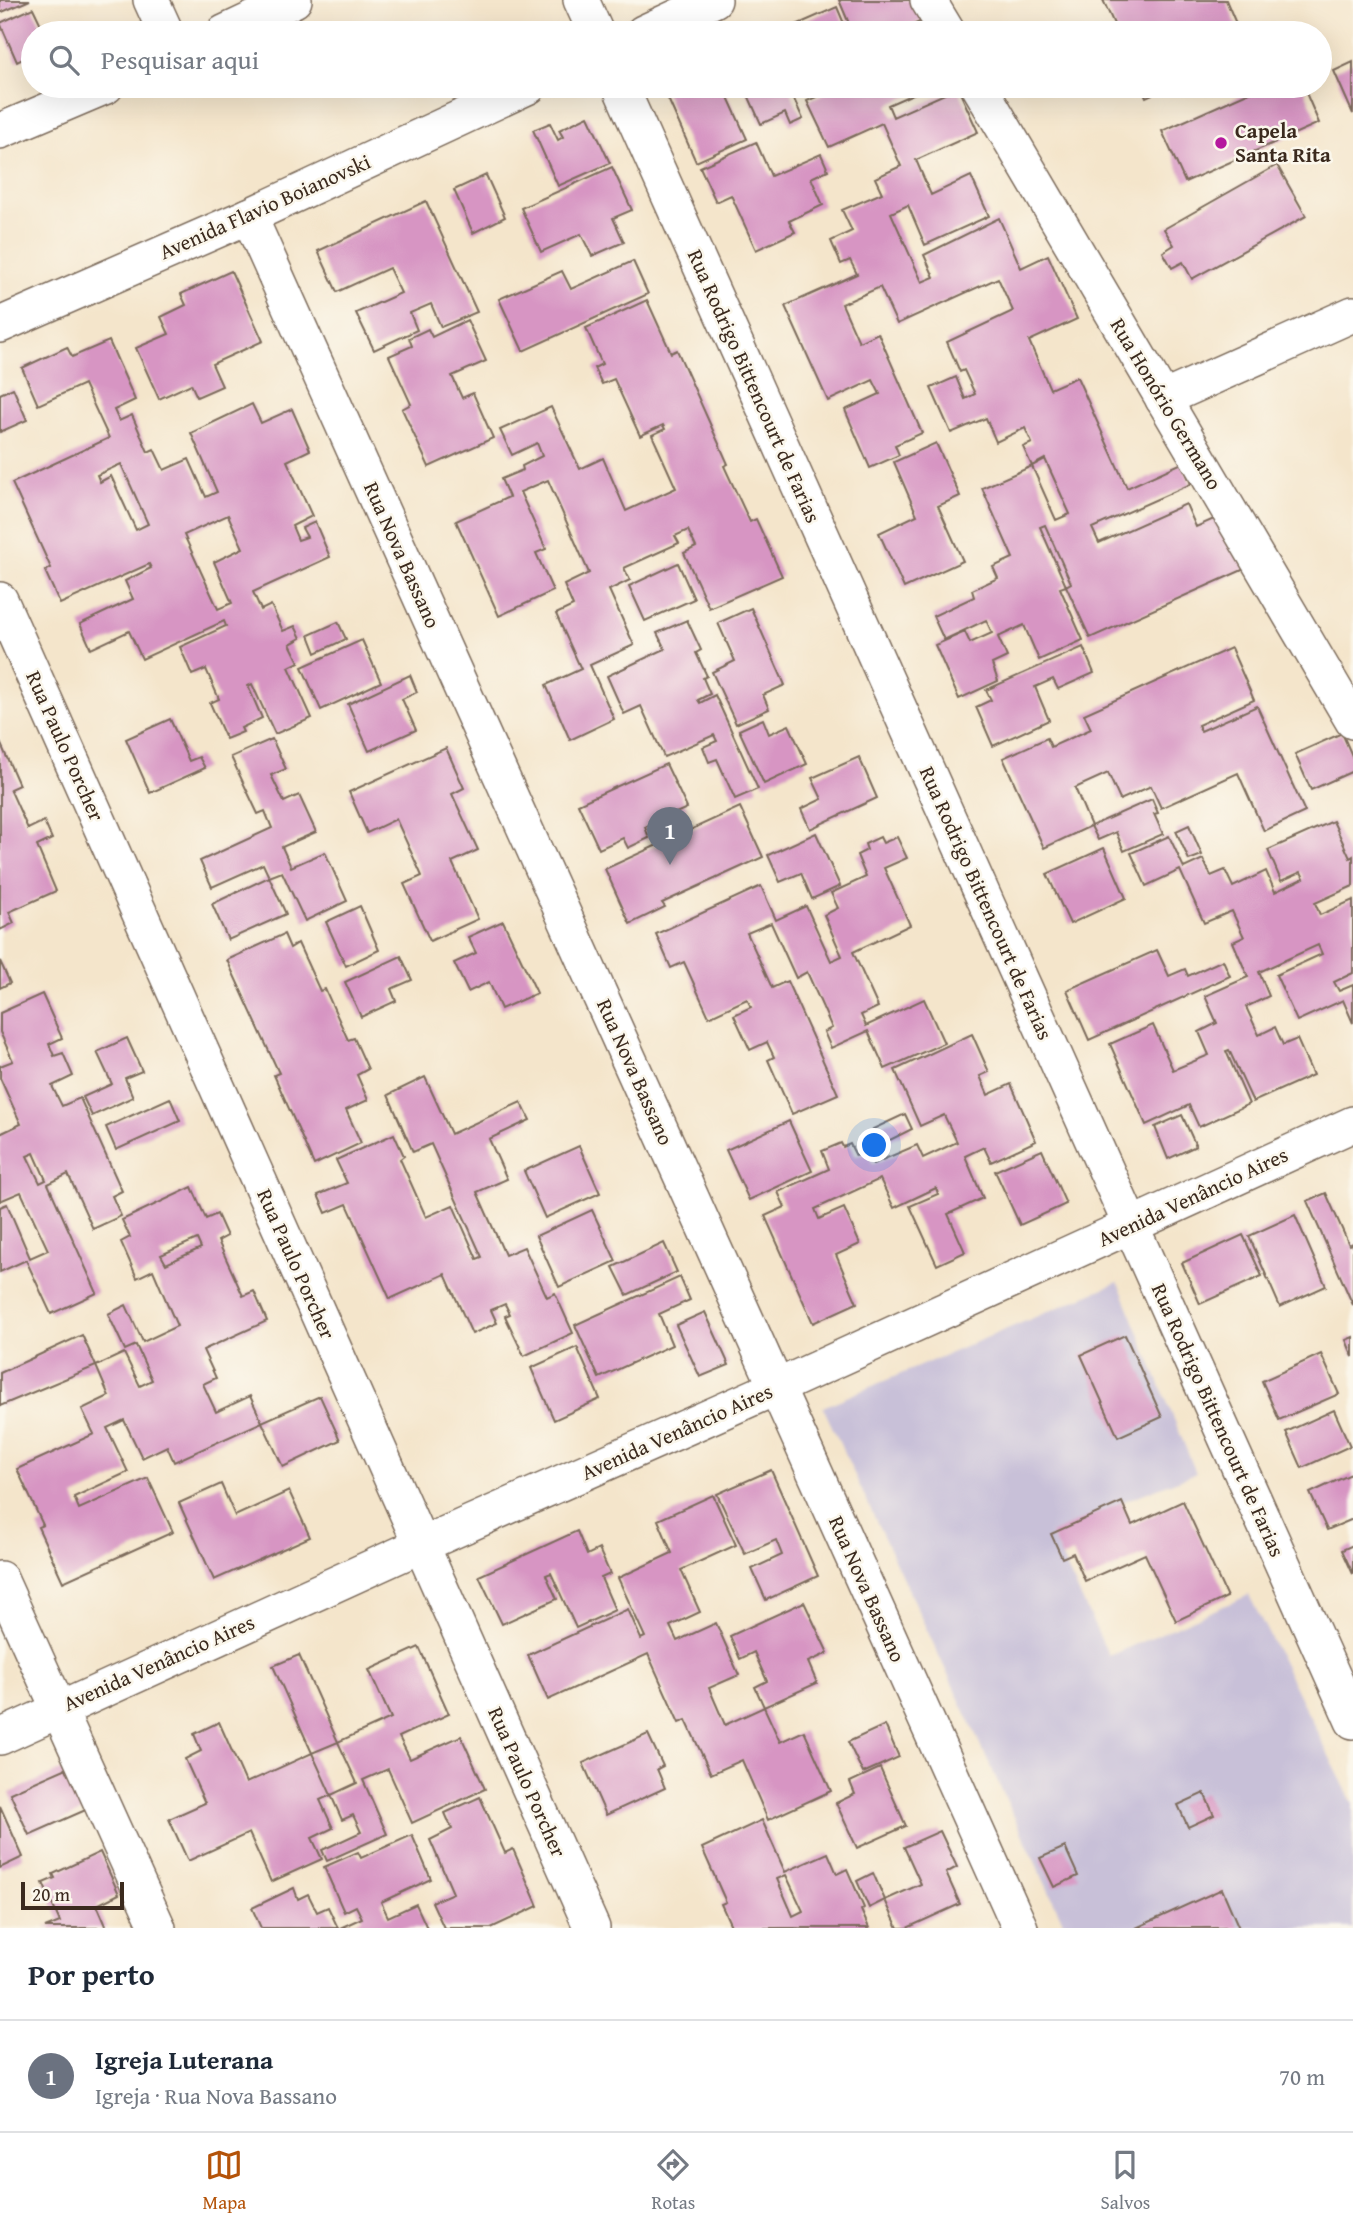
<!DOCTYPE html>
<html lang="pt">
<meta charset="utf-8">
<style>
:root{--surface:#fff;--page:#f6f6f7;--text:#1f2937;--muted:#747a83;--line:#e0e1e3;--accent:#b45309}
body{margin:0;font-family:"Gentium Book Plus",serif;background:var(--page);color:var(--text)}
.scale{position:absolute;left:21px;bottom:18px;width:103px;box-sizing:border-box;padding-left:7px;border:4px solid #3b2a1e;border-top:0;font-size:19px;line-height:24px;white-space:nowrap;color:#3b2a1e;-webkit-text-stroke:5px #fbf7ec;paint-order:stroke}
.you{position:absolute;left:875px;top:1146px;width:24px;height:24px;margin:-18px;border:5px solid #fff;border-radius:50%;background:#1a73e8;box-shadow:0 0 0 10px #1a73e833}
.badge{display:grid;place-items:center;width:46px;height:46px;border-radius:50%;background:var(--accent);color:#fff;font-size:23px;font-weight:700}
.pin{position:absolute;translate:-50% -58px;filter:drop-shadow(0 2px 4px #0008)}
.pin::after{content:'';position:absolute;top:37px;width:24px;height:21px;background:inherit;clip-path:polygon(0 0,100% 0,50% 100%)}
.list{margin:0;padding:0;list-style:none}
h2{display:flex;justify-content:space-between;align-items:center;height:91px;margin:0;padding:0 28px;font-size:30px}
h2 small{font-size:23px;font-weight:400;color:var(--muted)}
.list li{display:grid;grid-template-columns:46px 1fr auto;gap:21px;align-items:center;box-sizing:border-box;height:112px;padding:0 28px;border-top:2px solid var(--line)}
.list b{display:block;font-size:26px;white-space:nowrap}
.list p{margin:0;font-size:23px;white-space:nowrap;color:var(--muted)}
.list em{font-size:23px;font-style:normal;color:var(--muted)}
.icon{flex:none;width:38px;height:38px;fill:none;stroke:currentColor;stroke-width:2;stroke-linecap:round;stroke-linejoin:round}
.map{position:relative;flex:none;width:1353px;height:1928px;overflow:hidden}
.search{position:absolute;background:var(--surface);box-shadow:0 7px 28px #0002;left:21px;right:21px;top:21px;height:77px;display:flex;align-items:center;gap:18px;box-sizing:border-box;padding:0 24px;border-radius:38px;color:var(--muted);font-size:26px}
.sheet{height:203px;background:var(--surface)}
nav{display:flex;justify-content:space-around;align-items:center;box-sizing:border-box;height:98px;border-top:2px solid var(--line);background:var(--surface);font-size:19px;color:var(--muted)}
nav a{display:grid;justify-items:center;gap:4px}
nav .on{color:var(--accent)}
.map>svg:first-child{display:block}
</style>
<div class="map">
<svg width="1353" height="1928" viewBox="0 0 1353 1928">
<rect width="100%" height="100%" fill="#fbf7ec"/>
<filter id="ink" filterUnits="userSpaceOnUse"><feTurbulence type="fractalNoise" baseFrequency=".0143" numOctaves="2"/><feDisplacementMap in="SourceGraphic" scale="14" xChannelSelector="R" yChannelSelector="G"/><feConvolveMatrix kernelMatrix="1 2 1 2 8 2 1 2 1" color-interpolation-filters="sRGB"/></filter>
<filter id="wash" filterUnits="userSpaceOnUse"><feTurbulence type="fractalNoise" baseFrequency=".00686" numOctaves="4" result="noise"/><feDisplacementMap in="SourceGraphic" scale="28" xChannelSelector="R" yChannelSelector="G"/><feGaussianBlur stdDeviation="1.57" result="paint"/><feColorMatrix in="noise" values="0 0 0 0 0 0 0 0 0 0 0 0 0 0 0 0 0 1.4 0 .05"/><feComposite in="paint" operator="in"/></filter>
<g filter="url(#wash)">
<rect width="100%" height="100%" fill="#f4e5cb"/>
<path fill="#c8c0d8" d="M1118 1282 1196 1473 1122 1502 1051 1535 1109 1656 1249 1595 1353 1804V1928H1066L823 1407Z"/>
<g id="blocks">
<g fill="#d795c3" fill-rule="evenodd">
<path d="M0 0H30L0 13Z"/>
<path d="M839 0H915L924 20 896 33H853Z"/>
<path d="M1103 0H1226L1240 33H1118Z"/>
<path d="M837 7 848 33H778Z"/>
<path d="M33 8 45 33H33V54L17 62 0 23Z"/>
<path d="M1353 62V114L1334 71Z"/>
<path d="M680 86H723L747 139 696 162 665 92Z"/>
<path d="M744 86H788L803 119 790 125 785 113 761 124Z"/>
<path d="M841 86H931L888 105 893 117 958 88 978 132 916 160 931 195 971 176 989 216 925 245 908 205 891 213 922 282 934 277 924 255 999 218 1021 268 1048 255 1077 319 1029 341 1050 389 1077 377 1127 488 1182 463 1191 484 1092 528 1099 543 1186 504 1196 527 1223 515 1247 568 1090 638 1066 586 1071 583 1045 525 1040 527 1066 586 1060 588 1083 640 1039 660 1024 625 998 637 1007 657 992 664 998 681 959 699 935 645 965 632 970 643 992 633 986 620 944 640 933 616 974 597 972 590 998 578 993 567 1013 558 982 488 1032 466 1056 520 1070 514 1045 459 1032 466 1023 447 1032 443 1025 428 996 442 986 418 951 433 931 388 956 377 965 399 975 394 964 370 960 372 947 342 1013 311 998 278 897 324 880 287 842 304 859 342 878 333 922 433 895 445 899 455 870 468 845 410 880 394 873 380 828 401 785 306 857 274 850 260 841 264 831 241 852 231 842 210 882 193 875 178 901 166 882 123 829 147 807 101Z"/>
<path d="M1141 86H1170L1146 97Z"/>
<path d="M1263 86H1303L1319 123 1185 182 1162 131Z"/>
<path d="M588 116 610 163 558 186 533 130 550 123 558 140 563 137 559 130Z"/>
<path d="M756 142 771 176 821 154 828 170 811 178 823 205 789 221 795 232 756 250 731 195 716 202 700 167Z"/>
<path d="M1277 165 1306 216 1192 279 1183 262 1172 268 1163 252 1174 245 1164 229Z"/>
<path d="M612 167 632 210 613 218 624 242 592 256 581 234 541 252 521 208Z"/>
<path d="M486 175 505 217 473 233 454 190Z"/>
<path d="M426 201 477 312 441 327 431 304 410 313 417 330 374 350 356 313 401 293 389 268 337 292 318 251Z"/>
<path d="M633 261 648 294 523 351 499 299 562 271 571 289Z"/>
<path d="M231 271 263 341 212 364 222 386 197 397 191 384 159 399 136 348 169 334 161 317 186 305 181 294Z"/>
<path d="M647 300 671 353 677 350 728 464 724 466 750 522 756 519 782 576 709 608 684 553 696 547 688 530 675 536 679 543 624 568 630 580 609 590 634 645 590 665 614 719 570 740 546 685 581 669 556 614 573 606 564 585 589 573 548 480 520 492 546 549 536 553 553 591 499 616 456 521 509 497 501 479 523 470 522 466 542 456 537 443 512 455 500 430 551 407 580 469 603 458 626 511 676 488 652 435 665 429 663 425 640 436 614 379 602 384 594 368 602 364 586 328Z"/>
<path d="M467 320 486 361 452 376 462 398 473 393 493 438 429 467 402 409 411 404 389 356 412 346 409 338 428 329 432 337Z"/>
<path d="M109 341 135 400 114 410 119 421 132 415 148 452 154 449 164 470 189 459 206 497 217 492 191 433 252 404 261 423 292 409 310 450 287 461 312 516 292 526 298 540 307 537 302 528 315 522 330 557 253 592 261 610 271 605 283 631 295 626 301 638 290 644 299 662 289 667 312 718 275 734 252 684 248 686 262 718 241 728 243 732 226 739 210 703 219 699 206 669 192 675 180 647 226 626 224 621 142 659 129 631 91 649 80 624 133 599 125 581 151 568 149 564 60 604 45 571 51 568 12 483 109 438 84 384 38 405 22 368 67 347 72 357ZM121 464 148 524 136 530 111 476 100 482 97 475ZM228 515 243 548 214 562 232 603 218 609 184 535Z"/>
<path d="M13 388 27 420 0 432V394Z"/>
<path d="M936 443 960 496 938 506 963 561 904 588 879 533 917 515 894 462Z"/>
<path d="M678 563 694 599 645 621 629 586Z"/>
<path d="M751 608 785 685 763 695 769 709 736 724 712 672 735 661 718 623Z"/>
<path d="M687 620 701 650 696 653 707 676 703 678 710 694 698 700 700 703 715 695 758 789 735 799 717 759 709 762 703 747 717 741 714 735 664 757 641 706 624 714 607 676 665 649 657 633Z"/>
<path d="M338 622 346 639 316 653 309 635Z"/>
<path d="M362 640 381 682 321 710 302 667Z"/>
<path d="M1083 647 1094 673 1058 689 1053 679 1035 687 1049 720 993 746 976 707 991 700 986 690Z"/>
<path d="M1231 648 1254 700 1198 725 1201 731 1257 706 1305 812 1264 831 1238 773 1161 808 1151 786 1120 800 1108 773 1075 788 1091 826 1044 848 1003 758 1047 738 1051 747 1091 729 1084 714Z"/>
<path d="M410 675 417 692 402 699 416 730 369 751 348 704Z"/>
<path d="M170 719 189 761 199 757 205 768 150 793 126 739Z"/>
<path d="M763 719 769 734 789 725 807 764 764 784 739 730Z"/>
<path d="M1342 733 1353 758V771L1311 790 1295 754Z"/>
<path d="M272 739 286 769 271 775 284 802 299 795 316 832 282 847 291 867 325 852 347 901 305 921 282 872 269 877 286 914 228 940 212 904 269 877 263 864 212 887 200 861 272 828 265 811 258 814 231 757Z"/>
<path d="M0 742 19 785 10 789 28 829 44 821 52 839 37 846 56 891 9 912 14 923 0 930Z"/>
<path d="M446 748 464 788 452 794 478 850 452 862 478 919 430 941 404 884 422 876 396 819 367 833 349 792Z"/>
<path d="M859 757 877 798 810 829 801 809 822 799 812 778Z"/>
<path d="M666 764 687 808 645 827 649 838 628 848 623 838 599 849 578 804Z"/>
<path d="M1152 799 1158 813 1154 814 1163 834 1124 851 1116 832 1098 840 1091 826Z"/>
<path d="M740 807 763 857 662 903 665 907 630 924 605 869Z"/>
<path d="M1333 821 1350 858 1353 856V886L1315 903 1320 915 1353 900V973L1334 982 1339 991 1353 985V1023L1343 1000 1297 1021 1276 975 1322 954 1318 945 1259 972 1269 996 1246 1007 1259 1035 1275 1027 1283 1045 1297 1039 1313 1075 1253 1102 1229 1050 1226 1051 1249 1104 1199 1127 1189 1105 1146 1125 1110 1044 1153 1025 1173 1070 1209 1055 1199 1032 1217 1023 1205 996 1248 977 1233 942 1244 937 1232 911 1204 923 1180 870 1146 886 1131 853 1169 836 1184 868 1203 859 1211 876 1225 870 1233 887 1266 871 1275 892 1304 878 1301 872 1281 881 1268 850Z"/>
<path d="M1189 825 1202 855 1189 860 1176 831Z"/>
<path d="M816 833 840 886 812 899 801 873 780 882 768 855Z"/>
<path d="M880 837 883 843 897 837 907 858 884 868 910 925 853 952 878 1007 861 1015 866 1026 924 999 944 1043 885 1069 868 1031 831 1048 824 1032 832 1028 807 972 796 978 771 923 747 933 772 988 787 981 838 1094 792 1114 768 1060 774 1057 767 1042 750 1050 734 1015 751 1007 747 999 709 1017 684 962 671 968 656 934 761 886 776 920 806 906 831 961 842 956 824 915 838 908 831 893 866 877 857 855 867 850 865 844Z"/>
<path d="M1104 848 1126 898 1070 924 1047 874Z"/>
<path d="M360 906 379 950 346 966 326 922Z"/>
<path d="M503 921 537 993 501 1009 489 982 468 992 454 963 476 953 468 937Z"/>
<path d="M284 934 290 948 298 943 320 991 325 989 348 1040 354 1038 368 1069 357 1075 368 1100 346 1110 361 1143 314 1165 274 1075 279 1073 227 960Z"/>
<path d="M1157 950 1169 976 1185 969 1188 976 1223 960 1230 976 1089 1040 1067 990Z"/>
<path d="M401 956 412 980 391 989 396 1001 361 1017 345 982Z"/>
<path d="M0 961 10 983 0 988Z"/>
<path d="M42 994 62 1038 49 1044 54 1056 63 1053 73 1076 52 1086 62 1106 80 1098 122 1191 112 1196 121 1216 93 1229 68 1174 48 1184 97 1293 51 1314 26 1260 0 1272V1207L7 1204 30 1258 48 1250 21 1192 0 1201V1134L21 1124 0 1078V1066L13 1061 0 1032V1013ZM34 1153 46 1180 40 1183 27 1156Z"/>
<path d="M972 1034 989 1072 980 1076 988 1095 1011 1084 1036 1141 991 1162 984 1147 965 1156 983 1198 948 1214 965 1252 937 1265 910 1206 938 1194 936 1188 894 1208 880 1179 815 1209 819 1219 844 1208 860 1244 836 1255 857 1303 813 1323 765 1216 785 1207 778 1192 829 1169 822 1151 841 1143 843 1147 850 1144 856 1156 867 1151 873 1164 917 1145 923 1158 957 1142 944 1115 920 1126 895 1070Z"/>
<path d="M127 1038 142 1071 125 1078 133 1097 92 1116 83 1097 112 1084 97 1052Z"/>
<path d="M425 1077 451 1134 521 1102 530 1120 489 1139 507 1179 477 1192 505 1255 524 1247 547 1297 555 1293 573 1333 524 1356 505 1316 510 1314 505 1304 491 1310 497 1323 472 1334 445 1274 390 1299 347 1204 326 1213 318 1195 347 1183 336 1160 394 1134 404 1156 400 1159 426 1217 453 1205 477 1259 482 1257 431 1144 413 1152 388 1095Z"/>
<path d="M170 1098 180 1121 116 1150 106 1127Z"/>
<path d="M905 1114 912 1129 880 1145 873 1129Z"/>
<path d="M1182 1115 1196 1146 1168 1159 1155 1127Z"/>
<path d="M789 1121 812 1171 749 1200 726 1150Z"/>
<path d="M579 1146 600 1193 545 1218 524 1171Z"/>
<path d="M1042 1150 1066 1204 1020 1225 995 1171Z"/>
<path d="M192 1187 206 1219 217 1214 227 1236 218 1241 243 1296 254 1291 267 1321 203 1350 216 1378 203 1384 216 1412 250 1396 262 1422 320 1396 340 1440 283 1467 262 1422 174 1462 167 1446 142 1458 124 1420 107 1428 128 1472 74 1497 79 1509 148 1478 173 1532 63 1582 38 1527 43 1525 17 1469 94 1434 82 1409 109 1396 96 1366 124 1353 140 1386 152 1380 136 1345 125 1350 108 1314 126 1305 143 1342 177 1326 153 1270 137 1278 121 1242 130 1237 122 1220ZM197 1239 201 1248 166 1264 161 1255Z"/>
<path d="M1326 1193 1349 1245 1353 1243V1305L1307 1201Z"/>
<path d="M592 1210 616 1261 559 1287 536 1236Z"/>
<path d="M1295 1215 1326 1286 1280 1307 1249 1236Z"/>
<path d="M1243 1235 1262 1276 1200 1304 1182 1263Z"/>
<path d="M664 1243 677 1272 627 1295 613 1267Z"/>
<path d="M680 1277 690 1300 659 1314 672 1345 599 1378 575 1325Z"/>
<path d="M705 1312 729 1365 700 1377 676 1325Z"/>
<path d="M82 1335 96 1366 0 1406V1373Z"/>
<path d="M1125 1335 1162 1417 1118 1437 1081 1355Z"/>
<path d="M1353 1337V1357L1346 1340Z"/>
<path d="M577 1347 600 1399 554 1420 531 1368Z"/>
<path d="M1321 1354 1339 1394 1279 1420 1262 1381Z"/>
<path d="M1334 1410 1350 1446 1302 1468 1286 1432Z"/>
<path d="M771 1470 818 1576 766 1600 752 1569 782 1555 776 1540 745 1554 717 1494Z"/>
<path d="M1353 1473V1519L1327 1530 1310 1493Z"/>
<path d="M221 1484 235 1516 289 1491 310 1537 214 1580 179 1503Z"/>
<path d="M713 1495 736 1545 681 1570 700 1612 670 1626 677 1641 716 1623 739 1675 709 1688 725 1725 764 1707 780 1742 804 1731 831 1791 768 1820 742 1760 711 1774 686 1720 679 1723 648 1654 548 1700 528 1655 628 1609 641 1639 645 1637 618 1578 672 1553 658 1520Z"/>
<path d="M1183 1501 1227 1597 1176 1621 1145 1554 1085 1581 1073 1553 1062 1558 1051 1534 1122 1502 1132 1525Z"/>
<path d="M577 1531 587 1555 599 1549 610 1574 601 1578 615 1610 576 1628 551 1573 546 1575 557 1599 502 1624 479 1576Z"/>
<path d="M1353 1545V1574L1342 1550Z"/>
<path d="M804 1602 828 1653 808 1662 817 1683 764 1707 755 1687 767 1681 754 1652 740 1659 730 1636Z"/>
<path d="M419 1647 449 1714 399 1737 410 1759 461 1736 485 1789 412 1823 388 1769 363 1780 387 1834 327 1861 322 1850 361 1832 353 1815 342 1820 331 1795 357 1783 338 1742 312 1753 273 1666 299 1655 338 1742 391 1718 369 1670Z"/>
<path d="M219 1722 246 1783 312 1753 331 1795 320 1800 333 1828 312 1838 322 1859 271 1882 249 1833 188 1861 169 1819 205 1803 185 1759 201 1751 194 1734Z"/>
<path d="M885 1725 899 1757 863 1773 848 1742Z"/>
<path d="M648 1734 663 1766 657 1769 665 1788 606 1815 583 1763Z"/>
<path d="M69 1767 88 1809 29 1835 10 1793Z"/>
<path d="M880 1768 906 1826 857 1848 836 1803 855 1794 850 1782Z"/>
<path d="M1204 1793 1214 1815 1188 1827 1178 1805Z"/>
<path d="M480 1797 505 1853 513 1849 538 1906 491 1928H444L432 1902 453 1893 430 1840 452 1829 445 1813Z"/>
<path d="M0 1806 23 1857 0 1868Z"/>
<path d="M762 1820 785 1872 828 1853 837 1874 847 1869 864 1908 861 1910 869 1928H732L721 1904 726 1902 702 1848ZM786 1875 803 1911 793 1916 777 1879Z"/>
<path d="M940 1831 957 1867 946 1873 960 1904 907 1928H898L885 1900 921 1884 904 1847Z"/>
<path d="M412 1835 431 1879 381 1902 388 1917 416 1904 427 1928H340L362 1918 356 1906 344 1912 324 1867 358 1852 361 1858Z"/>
<path d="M1065 1847 1078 1876 1054 1887 1040 1858Z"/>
<path d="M100 1852 119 1894 97 1905 107 1928H45L60 1922 43 1883 55 1878 53 1874Z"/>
<path d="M873 1873 885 1900 869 1908 857 1881Z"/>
<path d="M294 1888 298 1899 308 1894 317 1912 328 1907 338 1928H261L252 1908Z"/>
<path d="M1222 1889 1239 1928H1136Z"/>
</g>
</g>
</g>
<g filter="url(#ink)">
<use href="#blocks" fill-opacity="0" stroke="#7c6b5b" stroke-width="2"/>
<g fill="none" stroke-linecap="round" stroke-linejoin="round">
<defs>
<g id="minor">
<path d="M151 0 166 33"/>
<path d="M581 0 596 33"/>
<path d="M928 0 948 33"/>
<path d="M224 33 294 0"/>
<path d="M643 33 714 0"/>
<path d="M620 86 1353 1721"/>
<path d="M979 86 1353 721"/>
<path d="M0 131 106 86"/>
<path d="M249 216 1020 1928"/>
<path d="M0 325 249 216 529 86"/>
<path d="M1163 399 1353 314"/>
<path d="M0 600 592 1928"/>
<path d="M0 1579 158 1928"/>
<path d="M0 1737 421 1545 777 1387 1353 1124"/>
</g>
</defs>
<use href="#minor" stroke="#7c6b5b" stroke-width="38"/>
<use href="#minor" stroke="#fff" stroke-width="35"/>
</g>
</g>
<circle fill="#b5179e" stroke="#fbf7ec" stroke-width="2.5" cx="1221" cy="143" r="7"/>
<g text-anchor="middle" stroke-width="5" stroke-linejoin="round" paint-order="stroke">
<g font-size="21" font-weight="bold" fill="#3b2a1e" stroke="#fbf7ec" text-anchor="start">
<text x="1235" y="138">Capela<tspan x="1235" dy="24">Santa Rita</tspan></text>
</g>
<g font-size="21" fill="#3b2a1e" stroke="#fbf7ec">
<text transform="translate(265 207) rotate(-24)" y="7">Avenida Flavio Boianovski</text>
<text transform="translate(754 386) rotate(66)" y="7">Rua Rodrigo Bittencourt de Farias</text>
<text transform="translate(1166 404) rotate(59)" y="7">Rua Honório Germano</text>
<text transform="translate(402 555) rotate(66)" y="7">Rua Nova Bassano</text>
<text transform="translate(65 746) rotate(66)" y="7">Rua Paulo Porcher</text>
<text transform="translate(986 903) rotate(66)" y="7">Rua Rodrigo Bittencourt de Farias</text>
<text transform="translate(635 1072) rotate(66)" y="7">Rua Nova Bassano</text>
<text transform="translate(1193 1197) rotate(-25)" y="7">Avenida Venâncio Aires</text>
<text transform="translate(296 1264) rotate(66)" y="7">Rua Paulo Porcher</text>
<text transform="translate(1218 1420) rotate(66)" y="7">Rua Rodrigo Bittencourt de Farias</text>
<text transform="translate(677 1432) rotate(-24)" y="7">Avenida Venâncio Aires</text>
<text transform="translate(867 1589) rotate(66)" y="7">Rua Nova Bassano</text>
<text transform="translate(159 1663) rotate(-24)" y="7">Avenida Venâncio Aires</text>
<text transform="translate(527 1782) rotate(66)" y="7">Rua Paulo Porcher</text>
</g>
</g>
</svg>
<div class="scale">20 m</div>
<div class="you"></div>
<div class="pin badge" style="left:670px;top:865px;background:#6b7280">1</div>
<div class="search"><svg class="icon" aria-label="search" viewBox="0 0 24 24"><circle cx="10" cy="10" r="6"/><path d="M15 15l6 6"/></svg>Pesquisar aqui</div>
</div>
<section class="sheet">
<h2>Por perto<small></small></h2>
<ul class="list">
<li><span class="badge" style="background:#6b7280">1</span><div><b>Igreja Luterana</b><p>Igreja · Rua Nova Bassano</p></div><em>70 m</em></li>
</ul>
</section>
<nav>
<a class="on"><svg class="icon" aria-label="map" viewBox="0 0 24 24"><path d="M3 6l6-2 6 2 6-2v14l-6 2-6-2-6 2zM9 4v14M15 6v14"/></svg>Mapa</a>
<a><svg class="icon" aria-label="directions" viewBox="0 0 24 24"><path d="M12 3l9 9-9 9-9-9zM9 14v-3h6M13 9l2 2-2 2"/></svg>Rotas</a>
<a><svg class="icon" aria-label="saved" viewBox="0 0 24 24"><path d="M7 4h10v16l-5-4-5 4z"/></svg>Salvos</a>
</nav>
